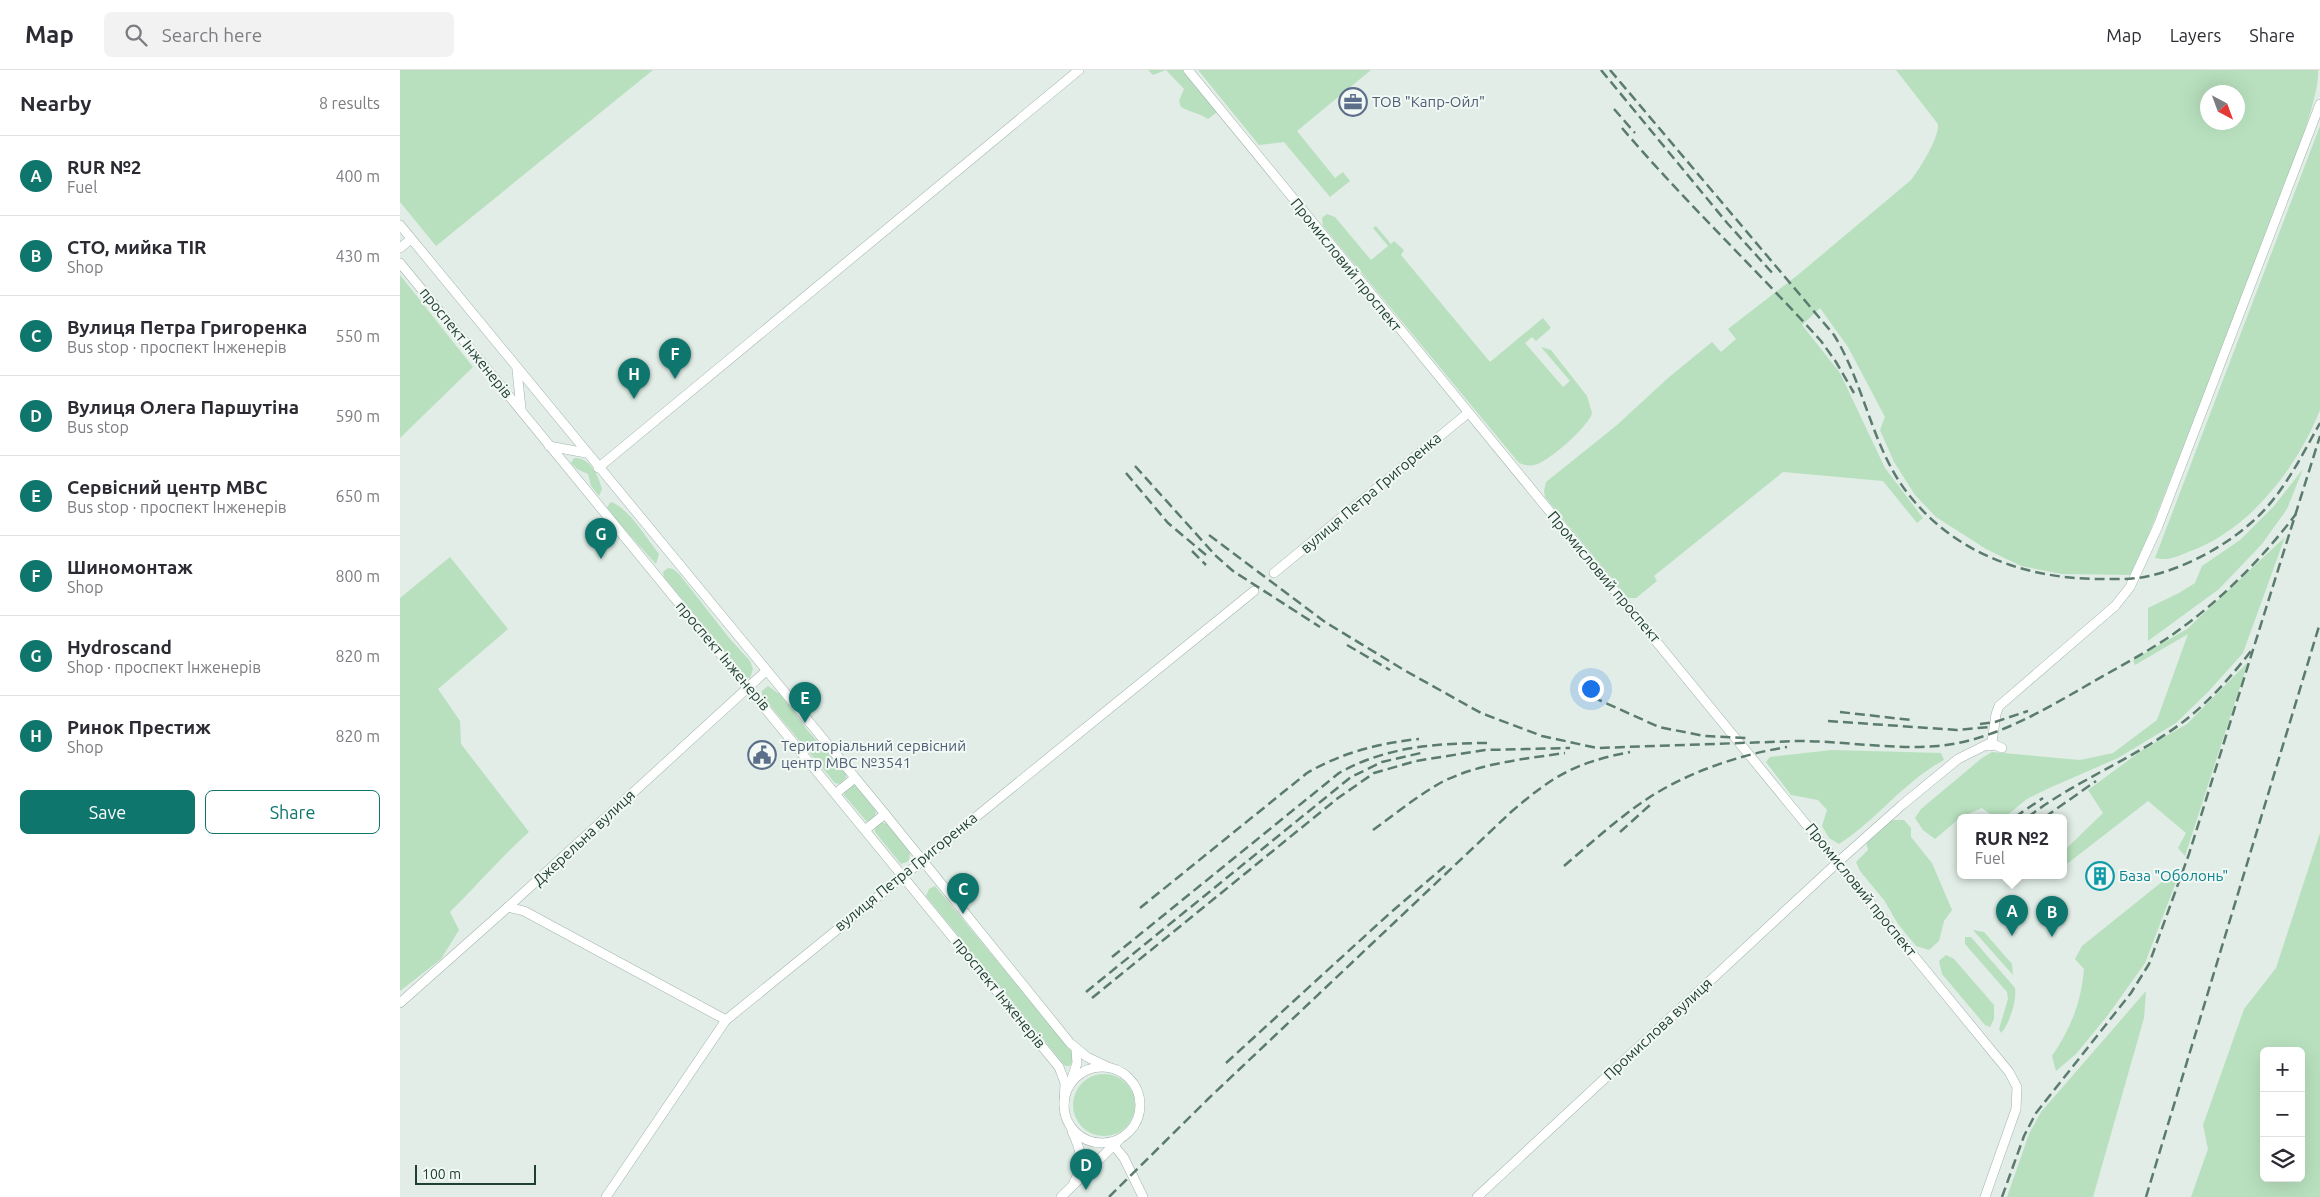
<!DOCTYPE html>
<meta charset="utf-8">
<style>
:root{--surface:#fff;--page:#f2f2f3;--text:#2b2b33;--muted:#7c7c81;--line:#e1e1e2;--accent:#0f766e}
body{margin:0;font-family:Ubuntu,sans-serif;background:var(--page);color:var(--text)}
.controls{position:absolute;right:15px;bottom:15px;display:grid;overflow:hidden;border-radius:8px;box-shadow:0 5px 20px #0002}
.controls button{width:45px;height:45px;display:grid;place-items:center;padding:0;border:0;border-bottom:1px solid var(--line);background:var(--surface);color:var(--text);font:25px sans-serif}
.compass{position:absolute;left:1800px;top:15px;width:45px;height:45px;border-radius:50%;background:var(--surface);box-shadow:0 5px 20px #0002;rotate:139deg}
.scale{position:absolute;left:15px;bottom:12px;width:121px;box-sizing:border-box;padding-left:5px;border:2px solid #203f33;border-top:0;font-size:14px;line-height:18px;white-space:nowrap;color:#203f33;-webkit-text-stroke:4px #f2f9f5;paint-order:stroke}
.you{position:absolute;left:1190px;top:618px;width:18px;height:18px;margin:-12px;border:4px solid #fff;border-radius:50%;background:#1a73e8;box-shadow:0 0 0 8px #1a73e833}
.badge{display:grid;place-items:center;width:32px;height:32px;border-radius:50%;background:var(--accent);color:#fff;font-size:16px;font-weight:700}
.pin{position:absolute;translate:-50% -41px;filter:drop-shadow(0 1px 2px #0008)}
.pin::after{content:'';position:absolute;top:26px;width:18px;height:15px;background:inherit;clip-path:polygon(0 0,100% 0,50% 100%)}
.popup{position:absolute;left:1557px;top:744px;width:110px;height:65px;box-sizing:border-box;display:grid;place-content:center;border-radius:8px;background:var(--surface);filter:drop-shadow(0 1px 4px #0005);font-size:16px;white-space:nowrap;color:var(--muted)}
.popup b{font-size:19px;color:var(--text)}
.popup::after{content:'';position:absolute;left:50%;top:100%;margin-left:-10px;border:10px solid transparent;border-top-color:var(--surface)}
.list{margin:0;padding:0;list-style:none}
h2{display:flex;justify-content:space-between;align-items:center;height:65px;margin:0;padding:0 20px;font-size:21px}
h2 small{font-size:16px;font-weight:400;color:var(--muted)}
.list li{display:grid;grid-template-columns:32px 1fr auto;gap:15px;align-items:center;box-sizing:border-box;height:80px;padding:0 20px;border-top:1px solid var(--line)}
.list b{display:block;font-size:19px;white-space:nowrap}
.list p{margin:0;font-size:16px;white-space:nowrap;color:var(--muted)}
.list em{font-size:16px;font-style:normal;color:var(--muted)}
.actions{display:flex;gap:10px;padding:15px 20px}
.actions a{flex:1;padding:11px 0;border:1px solid var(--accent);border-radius:8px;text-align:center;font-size:18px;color:var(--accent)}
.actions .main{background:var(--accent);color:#fff}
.icon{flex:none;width:28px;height:28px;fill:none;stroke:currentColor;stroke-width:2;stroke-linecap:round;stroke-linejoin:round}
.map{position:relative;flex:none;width:1920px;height:1127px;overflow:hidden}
header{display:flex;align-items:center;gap:30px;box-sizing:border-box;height:70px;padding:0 25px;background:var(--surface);border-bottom:1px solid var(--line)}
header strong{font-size:24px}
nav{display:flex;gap:28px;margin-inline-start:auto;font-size:18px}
.search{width:350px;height:45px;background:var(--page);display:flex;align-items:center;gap:12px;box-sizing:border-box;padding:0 18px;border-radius:8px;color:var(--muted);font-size:19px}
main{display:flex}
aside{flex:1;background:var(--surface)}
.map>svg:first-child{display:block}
</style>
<header>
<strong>Map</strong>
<div class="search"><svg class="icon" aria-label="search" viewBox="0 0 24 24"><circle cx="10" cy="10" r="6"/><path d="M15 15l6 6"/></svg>Search here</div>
<nav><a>Map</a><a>Layers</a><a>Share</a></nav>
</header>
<main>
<aside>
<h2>Nearby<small>8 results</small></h2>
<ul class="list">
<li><span class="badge">A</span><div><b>RUR №2</b><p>Fuel</p></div><em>400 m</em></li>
<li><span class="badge">B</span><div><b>СТО, мийка TIR</b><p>Shop</p></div><em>430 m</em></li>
<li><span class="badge">C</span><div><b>Вулиця Петра Григоренка</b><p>Bus stop · проспект Інженерів</p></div><em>550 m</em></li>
<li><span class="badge">D</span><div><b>Вулиця Олега Паршутіна</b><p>Bus stop</p></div><em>590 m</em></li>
<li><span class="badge">E</span><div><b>Сервісний центр МВС</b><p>Bus stop · проспект Інженерів</p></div><em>650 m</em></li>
<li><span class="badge">F</span><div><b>Шиномонтаж</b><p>Shop</p></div><em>800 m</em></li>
<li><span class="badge">G</span><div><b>Hydroscand</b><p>Shop · проспект Інженерів</p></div><em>820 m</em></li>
<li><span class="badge">H</span><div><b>Ринок Престиж</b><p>Shop</p></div><em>820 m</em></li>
</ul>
<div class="actions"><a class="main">Save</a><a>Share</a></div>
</aside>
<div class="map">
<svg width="1920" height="1127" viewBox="0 0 1920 1127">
<rect width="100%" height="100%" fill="#e1ede6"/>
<g fill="#b8e0be" fill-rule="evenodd">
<path d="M0 0H253L36 176 0 132Z"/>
<path d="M748 0H785L817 42 808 49C799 43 790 42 781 37L779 31 784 19 766 0 753 5Z"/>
<path d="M798 0H971L897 61 935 108 943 102 950 111 930 127 884 72 859 75Z"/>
<path d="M1496 0H1918C1920 18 1903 67 1896 86 1844 226 1787 365 1733 505L1662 504 1621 496 1586 479 1536 447 1515 425 1494 392 1480 360 1485 347 1448 277 1420 238 1402 255 1440 303 1485 398 1523 448 1517 453 1483 411 1383 402 1254 506 1257 511 1236 528H1228L1145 427 1144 421 1146 412 1217 355 1268 308 1312 272 1321 282 1336 269 1328 259 1399 204 1511 110C1520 98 1539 69 1538 54ZM1808 22H1838V52H1808Z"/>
<path d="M1920 56V340C1897 398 1849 461 1788 482 1776 487 1768 491 1755 488Z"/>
<path d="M927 144 935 147 971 190 988 176 973 158 976 156 991 174 994 171 1004 180 1001 185 1090 292 1143 248 1151 258 1136 271 1132 267 1125 273 1163 317 1170 311 1141 277 1151 280 1187 326 1192 343C1189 356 1152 388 1138 394 1132 396 1126 396 1119 393L923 156 922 148Z"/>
<path d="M0 205 73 297 0 368Z"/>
<path d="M174 388C190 387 198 405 202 419L199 426 191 416 188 404 177 399 171 393Z"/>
<path d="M1903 399 1887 439 1862 474 1819 519 1748 571V538L1779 523 1795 513 1802 496 1840 470 1874 436Z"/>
<path d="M211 432C229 438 246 468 259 484L256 494 217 451 207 437Z"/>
<path d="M1885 467 1843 583 1808 622 1776 653 1718 688 1647 719 1627 729 1606 746 1594 747 1582 738 1561 747 1535 769 1523 760 1515 748 1521 739 1582 688 1592 682 1680 690 1713 683 1757 650 1788 564 1735 595 1733 590 1787 559Z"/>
<path d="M50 487 108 559 38 619 60 651 61 674 129 762C101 787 77 815 50 842L59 860 41 889 0 921V528Z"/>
<path d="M268 498 273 499 279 504 330 569 350 591 353 599 350 608H347L264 507 263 502Z"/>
<path d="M1848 592 1785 786 1778 778 1786 763 1748 731 1663 797V783L1668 777 1703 743 1688 720 1745 678 1787 654Z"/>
<path d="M368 616 381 625 408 661 446 703V708L439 714 435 713 362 626V621Z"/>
<path d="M1432 680 1541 683 1544 690C1503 712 1477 750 1439 774L1429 768 1422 756 1427 740 1418 730 1391 725 1366 692 1370 687Z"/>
<path d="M455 714 476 741 475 747 468 753 444 725 445 720Z"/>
<path d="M1490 750H1504L1511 758V767L1532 793 1552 840 1544 851 1539 871 1529 880 1516 876 1498 854 1484 830 1460 801 1456 792 1468 780 1466 772Z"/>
<path d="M481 752 487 754 510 782 509 791 501 794 475 762V758Z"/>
<path d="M1920 763V1127H1791L1808 1079 1803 1055 1844 939 1876 898ZM1864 981H1901V1108H1864Z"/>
<path d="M1773 803 1778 807 1745 893 1708 945 1676 984 1656 1001 1652 986C1671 958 1681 933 1684 899L1675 889 1682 876Z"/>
<path d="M535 816 672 981 675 986 670 996H665L526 826 529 819Z"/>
<path d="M1573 860 1584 862 1612 894 1613 905Z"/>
<path d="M1565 867H1571L1615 918C1617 930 1609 955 1601 963L1599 959 1608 929 1607 922 1565 874Z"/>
<path d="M1546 885 1554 889 1594 935V949L1590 957 1585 955 1542 904 1539 891Z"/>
<path d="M1746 921 1744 948 1693 1127H1607L1629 1064 1641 1042Z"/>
<circle cx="704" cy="1035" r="31"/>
</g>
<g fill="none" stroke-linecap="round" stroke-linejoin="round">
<defs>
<g id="minor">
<path d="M788 0 1609 1002 1617 1017 1616 1039 1585 1127"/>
<path d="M0 155 485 744 670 973 687 987 708 997"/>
<path d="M0 178 11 169"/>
<path d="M0 193 659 997 665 1013 664 1034"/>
<path d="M117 300 121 339"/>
<path d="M149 376 186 383"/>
<path d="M198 398 679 0"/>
<path d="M874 503 1068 343"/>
<path d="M1588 676 1595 675 1602 678"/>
<path d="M436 723 455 708"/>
<path d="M465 760 485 744"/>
<path d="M108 837 124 841 326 950"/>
<path d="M0 933 108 837 366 601"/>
<circle cx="702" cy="1035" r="38"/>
<path d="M671 1011 677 993 676 980"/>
<path d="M672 1061C680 1078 686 1094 674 1112"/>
<path d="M711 1072 724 1088 743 1127"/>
<path d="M206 1127 326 950 854 521"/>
<path d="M661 1127 720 1069"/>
<path d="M1077 1127 1438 792 1502 735 1558 689 1592 672 1596 644 1599 636 1715 536 1730 517 1758 456 1920 34"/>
</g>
</defs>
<use href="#minor" stroke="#a3b5ad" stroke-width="10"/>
<use href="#minor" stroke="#fff" stroke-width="9"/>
<g stroke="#5a7b6e" stroke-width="2.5" stroke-dasharray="10 5" stroke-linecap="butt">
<path d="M1201 0 1328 154 1375 206"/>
<path d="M1210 0 1434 265C1465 315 1472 379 1509 425 1555 483 1624 508 1696 509 1713 509 1731 510 1749 506 1785 498 1824 477 1852 452 1882 426 1901 387 1920 353"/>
<path d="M1214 39 1235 63"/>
<path d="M1222 58C1285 132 1356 199 1421 271L1436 292 1454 323"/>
<path d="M735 396 816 486 833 501 920 557"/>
<path d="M726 403 768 453 806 485"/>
<path d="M809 465 925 552 1004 600 1081 643 1142 666 1197 678 1398 671C1444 671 1492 680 1538 676 1591 671 1639 643 1684 617 1713 600 1744 584 1772 565 1819 532 1862 489 1896 444"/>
<path d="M792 481 806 495"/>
<path d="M947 575 990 600"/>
<path d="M1179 621 1259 657 1304 666 1346 668"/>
<path d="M1440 642 1511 650"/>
<path d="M1428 651 1557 660 1589 657"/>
<path d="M1580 654 1595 652 1628 641"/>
<path d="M1615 747 1643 728"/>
<path d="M1628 747C1671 714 1721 694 1766 664 1800 642 1827 612 1851 581"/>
<path d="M1645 747 1696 711"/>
<path d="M973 760C995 744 1017 726 1042 712 1080 693 1124 689 1165 683"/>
<path d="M1220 762 1250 735"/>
<path d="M1164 796C1190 774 1216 750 1244 731 1285 703 1338 685 1387 677"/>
<path d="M740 838 907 703C941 683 979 673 1019 669"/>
<path d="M712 887 939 703C987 676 1038 673 1091 673"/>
<path d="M686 922 951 707 982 692 1025 682"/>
<path d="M692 928 938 728 974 703 1016 691 1085 680 1170 678"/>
<path d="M826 993 989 844 1045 796"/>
<path d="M709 1127 808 1029 1111 742C1153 706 1174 693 1230 682"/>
<path d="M1602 1127 1624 1066 1636 1043 1731 923 1749 894 1789 784 1920 366"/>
<path d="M1746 1127 1920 553"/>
</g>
</g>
<defs>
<symbol id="office-ring" viewBox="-11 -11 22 22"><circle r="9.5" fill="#f2f9f5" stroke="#5c6f8a" stroke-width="1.5"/><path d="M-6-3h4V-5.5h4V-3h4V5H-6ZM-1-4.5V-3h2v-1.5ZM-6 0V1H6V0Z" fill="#5c6f8a"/></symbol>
<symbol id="civic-ring" viewBox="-11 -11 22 22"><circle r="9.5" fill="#f2f9f5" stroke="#5c6f8a" stroke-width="1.5"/><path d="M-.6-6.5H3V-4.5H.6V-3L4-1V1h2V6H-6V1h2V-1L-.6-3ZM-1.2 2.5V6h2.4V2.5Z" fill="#5c6f8a"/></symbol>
<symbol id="building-ring" viewBox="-11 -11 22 22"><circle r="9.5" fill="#f2f9f5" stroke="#0f9aa8" stroke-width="1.5"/><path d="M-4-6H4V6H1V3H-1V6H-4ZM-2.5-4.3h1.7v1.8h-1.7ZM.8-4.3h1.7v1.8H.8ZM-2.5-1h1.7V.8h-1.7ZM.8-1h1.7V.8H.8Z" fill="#0f9aa8"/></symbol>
</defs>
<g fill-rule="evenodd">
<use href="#office-ring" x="937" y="16" width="32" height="32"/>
<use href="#civic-ring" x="346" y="669" width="32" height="32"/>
<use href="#building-ring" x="1684" y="790" width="32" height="32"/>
</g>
<g text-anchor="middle" stroke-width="4" stroke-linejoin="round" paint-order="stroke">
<g font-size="15" fill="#4e5e75" stroke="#f2f9f5" text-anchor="start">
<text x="972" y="37">ТОВ "Капр-Ойл"</text>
<text x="381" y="681">Територіальний сервісний<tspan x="381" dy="17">центр МВС №3541</tspan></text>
</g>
<g font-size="15" fill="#203f33" stroke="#f2f9f5">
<text transform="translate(946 195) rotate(51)" y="5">Промисловий проспект</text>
<text transform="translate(66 273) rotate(51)" y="5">проспект Інженерів</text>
<text transform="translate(971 423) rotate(-40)" y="5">вулиця Петра Григоренка</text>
<text transform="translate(1204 507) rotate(50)" y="5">Промисловий проспект</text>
<text transform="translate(323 586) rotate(50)" y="5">проспект Інженерів</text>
<text transform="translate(184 768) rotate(-43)" y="5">Джерельна вулиця</text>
<text transform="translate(506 802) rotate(-39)" y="5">вулиця Петра Григоренка</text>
<text transform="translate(1461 820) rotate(51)" y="5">Промисловий проспект</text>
<text transform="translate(599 923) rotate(51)" y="5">проспект Інженерів</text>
<text transform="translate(1258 959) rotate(-43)" y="5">Промислова вулиця</text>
</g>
<g font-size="15" fill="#0d838f" stroke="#f2f9f5" text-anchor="start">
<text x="1719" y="811">База "Оболонь"</text>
</g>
</g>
</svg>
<div class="controls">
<button>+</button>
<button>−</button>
<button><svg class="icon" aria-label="layers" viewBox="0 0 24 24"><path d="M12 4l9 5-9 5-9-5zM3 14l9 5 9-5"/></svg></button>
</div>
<svg class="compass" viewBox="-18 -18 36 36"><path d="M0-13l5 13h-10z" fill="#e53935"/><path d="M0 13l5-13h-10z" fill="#7c7c81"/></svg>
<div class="scale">100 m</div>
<div class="you"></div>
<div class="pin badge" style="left:1612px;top:866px">A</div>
<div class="popup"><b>RUR №2</b>Fuel</div>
<div class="pin badge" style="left:1652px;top:867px">B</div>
<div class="pin badge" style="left:563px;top:844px">C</div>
<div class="pin badge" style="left:686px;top:1120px">D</div>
<div class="pin badge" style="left:405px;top:653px">E</div>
<div class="pin badge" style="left:275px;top:309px">F</div>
<div class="pin badge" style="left:201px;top:489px">G</div>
<div class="pin badge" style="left:234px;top:329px">H</div>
</div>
</main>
